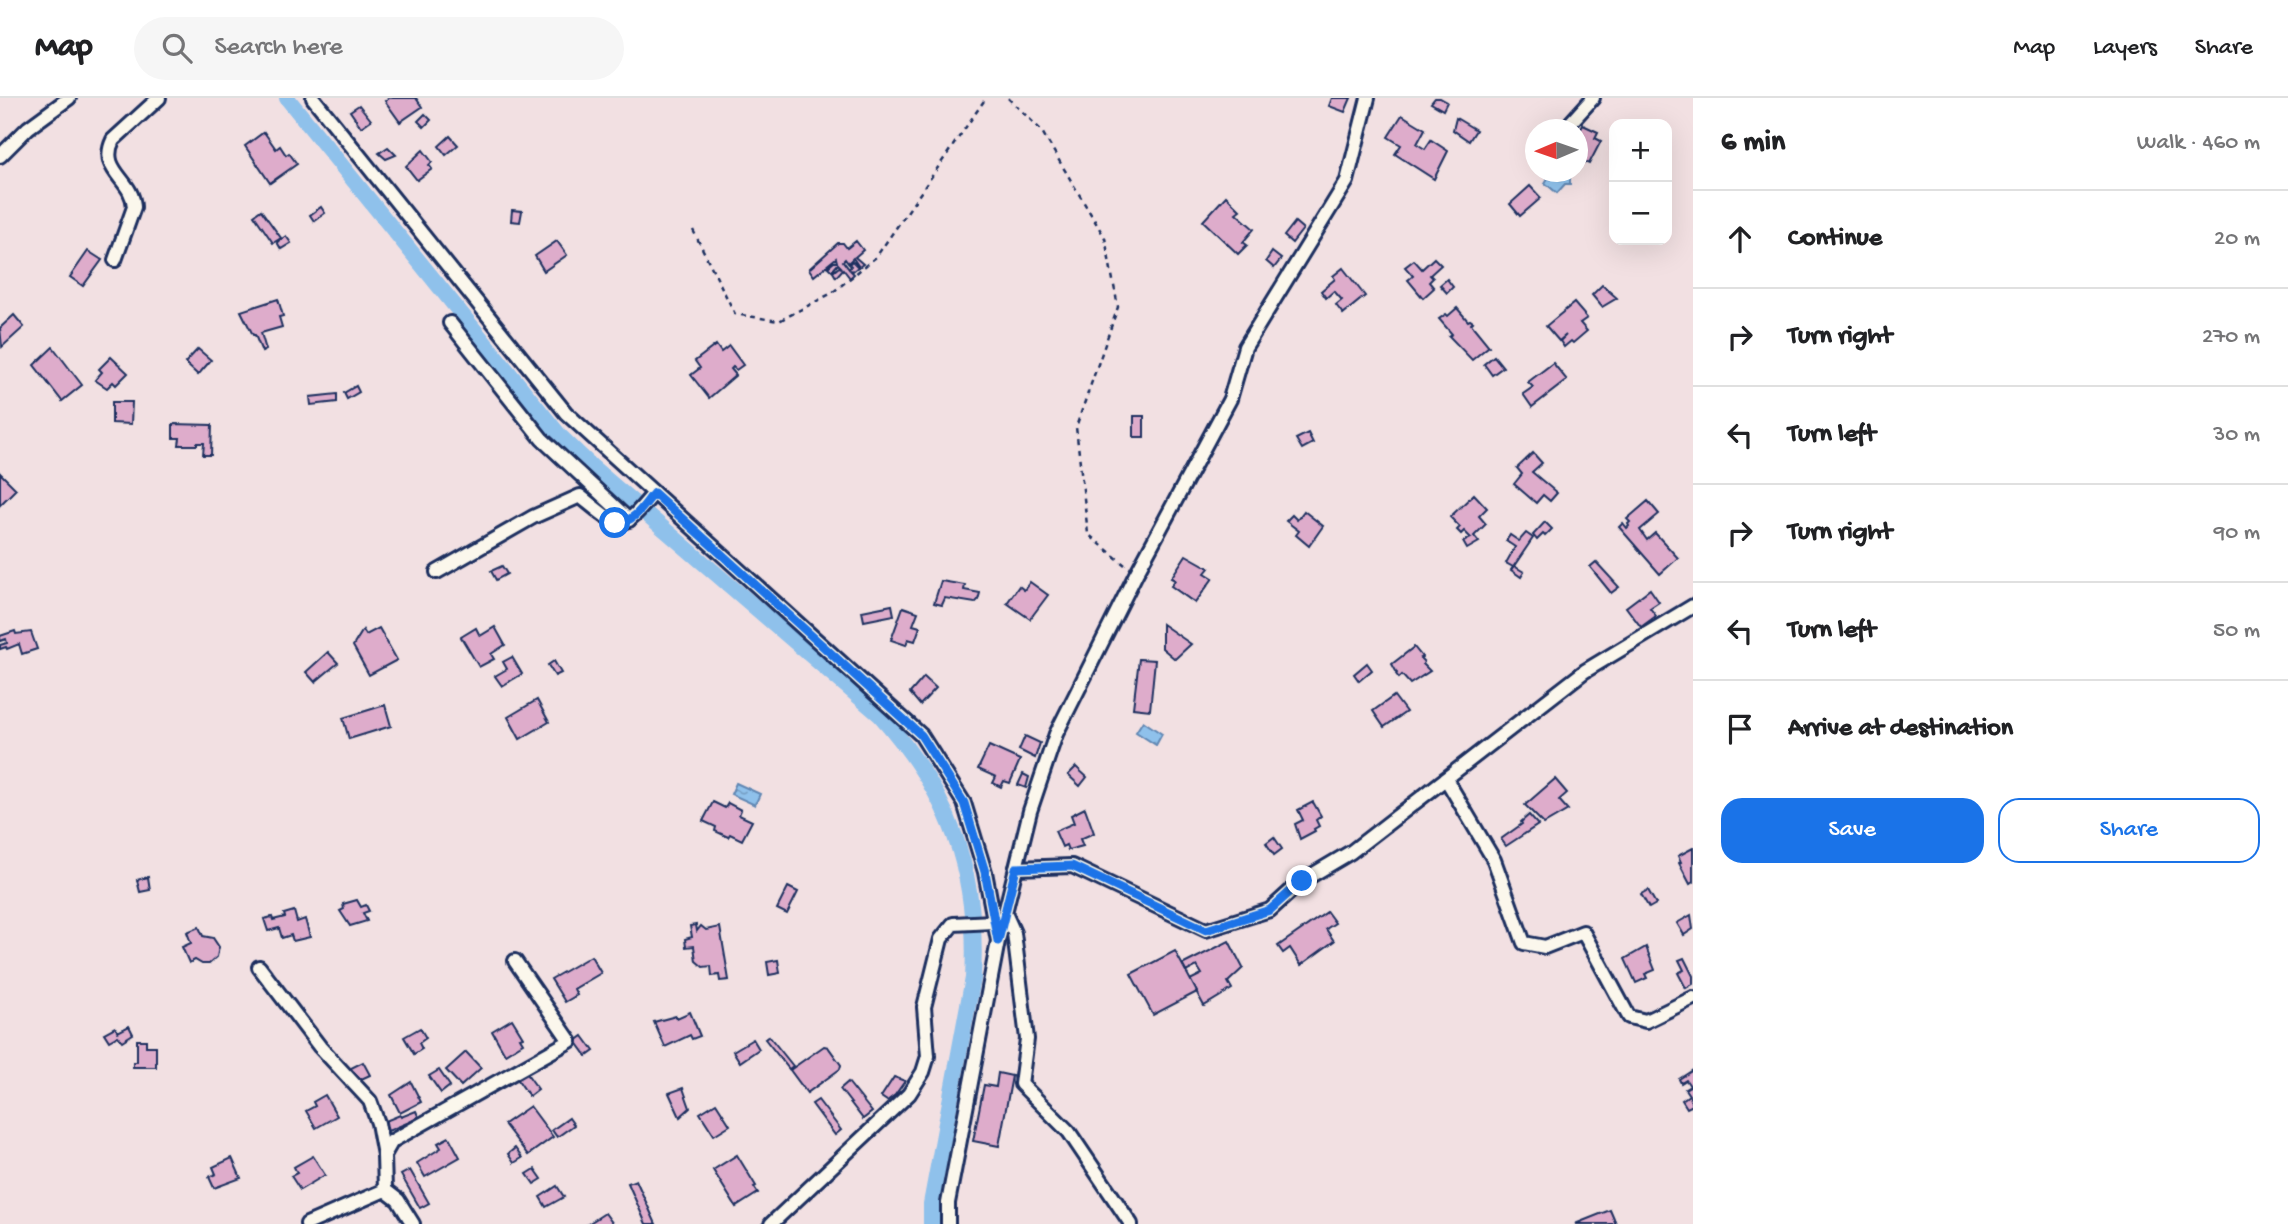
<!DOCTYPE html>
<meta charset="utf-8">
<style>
:root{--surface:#fff;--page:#f6f6f6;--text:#202124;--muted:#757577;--line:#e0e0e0;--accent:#1a73e8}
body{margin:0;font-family:"Gochi Hand",sans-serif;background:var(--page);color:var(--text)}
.controls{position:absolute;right:21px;top:21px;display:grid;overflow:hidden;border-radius:14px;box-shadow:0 7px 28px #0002}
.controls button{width:63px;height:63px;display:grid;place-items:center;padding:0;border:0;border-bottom:2px solid var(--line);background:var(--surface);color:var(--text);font:35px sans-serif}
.compass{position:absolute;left:1525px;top:21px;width:63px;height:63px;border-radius:50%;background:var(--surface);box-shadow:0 7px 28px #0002;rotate:268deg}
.stop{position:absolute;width:21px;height:21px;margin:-16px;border:5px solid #1a73e8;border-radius:50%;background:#fff}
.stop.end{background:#1a73e8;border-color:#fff;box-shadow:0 2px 7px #0008}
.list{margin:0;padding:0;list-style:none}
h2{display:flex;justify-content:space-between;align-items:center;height:91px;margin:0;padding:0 28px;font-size:30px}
h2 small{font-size:23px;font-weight:400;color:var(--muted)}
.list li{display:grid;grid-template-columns:46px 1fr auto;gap:21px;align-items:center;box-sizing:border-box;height:98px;padding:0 28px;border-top:2px solid var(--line)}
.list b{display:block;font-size:26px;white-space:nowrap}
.list em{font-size:23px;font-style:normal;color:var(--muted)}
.actions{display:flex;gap:14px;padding:21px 28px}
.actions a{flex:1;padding:16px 0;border:2px solid var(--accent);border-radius:21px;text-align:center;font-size:24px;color:var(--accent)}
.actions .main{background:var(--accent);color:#fff}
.icon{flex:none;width:38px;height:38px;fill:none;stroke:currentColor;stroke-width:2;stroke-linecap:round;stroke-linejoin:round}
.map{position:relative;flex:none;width:1693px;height:1126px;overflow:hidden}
header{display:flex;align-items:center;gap:42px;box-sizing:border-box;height:98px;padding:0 35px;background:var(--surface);border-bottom:2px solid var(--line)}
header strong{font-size:33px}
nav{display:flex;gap:38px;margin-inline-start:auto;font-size:24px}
.search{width:490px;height:63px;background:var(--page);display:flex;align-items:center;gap:18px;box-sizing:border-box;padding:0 24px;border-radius:38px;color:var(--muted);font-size:26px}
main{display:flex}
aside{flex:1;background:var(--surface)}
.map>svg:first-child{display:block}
</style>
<header>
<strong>Map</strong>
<div class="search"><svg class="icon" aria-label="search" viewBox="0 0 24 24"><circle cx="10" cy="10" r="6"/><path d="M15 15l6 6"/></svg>Search here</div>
<nav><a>Map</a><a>Layers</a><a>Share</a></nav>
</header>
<main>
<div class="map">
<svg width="1693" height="1126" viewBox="0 0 1693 1126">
<defs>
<pattern id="water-ripples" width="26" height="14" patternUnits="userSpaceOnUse" patternTransform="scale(1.75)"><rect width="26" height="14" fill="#8fc1eb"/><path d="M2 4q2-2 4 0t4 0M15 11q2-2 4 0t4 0" fill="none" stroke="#749dc2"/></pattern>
</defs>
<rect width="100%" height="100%" fill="#f2e0e2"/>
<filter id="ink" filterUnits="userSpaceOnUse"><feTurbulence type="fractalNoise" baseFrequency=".0143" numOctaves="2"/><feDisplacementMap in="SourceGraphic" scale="14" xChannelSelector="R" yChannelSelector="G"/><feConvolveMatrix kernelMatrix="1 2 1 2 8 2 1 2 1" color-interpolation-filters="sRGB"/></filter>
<g filter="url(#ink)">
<g fill="url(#water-ripples)" stroke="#6187b3" stroke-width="2">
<path d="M1558 74H1567V77L1570 78V86H1565L1557 95 1545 85 1548 80 1552 81 1557 78Z"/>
<path d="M1143 623 1162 636 1156 647 1136 634Z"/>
<path d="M736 685 760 696 755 707 731 696Z"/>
</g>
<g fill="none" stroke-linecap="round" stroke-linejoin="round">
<path stroke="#8fc1eb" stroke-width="16" d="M287 0 560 338 591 368 880 617C950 696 979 774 973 880L931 1106V1126"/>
</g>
<g fill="#deaccb" stroke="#1b2f5e" stroke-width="2">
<path d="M389 0H416L422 9 400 24 385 3Z"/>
<path d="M1332 0H1351L1345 14 1329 8Z"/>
<path d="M1435 0H1440L1447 4 1443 12 1431 5Z"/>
<path d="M359 7 371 22 361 29 350 13Z"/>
<path d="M425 16 431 22 424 29 418 23Z"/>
<path d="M1402 17 1425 31 1417 46 1425 51 1431 42 1448 53 1434 81 1395 56 1401 47 1388 39Z"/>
<path d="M1456 20 1476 32 1469 43 1453 32Z"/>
<path d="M1583 27 1598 34 1595 40 1601 43 1589 66 1583 63 1585 58 1577 54V38Z"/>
<path d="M264 34 276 51 280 48 286 57 289 55 297 66 270 85 245 48Z"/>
<path d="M450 38 458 47 446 57 439 48Z"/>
<path d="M388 49 396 57 386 61 379 55Z"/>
<path d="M423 52 432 64 429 67 432 71 417 82 406 68Z"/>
<path d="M1530 88 1541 100 1520 118 1510 106Z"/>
<path d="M1226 98 1240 112 1236 115 1254 131 1243 144 1247 147 1238 156 1203 123Z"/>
<path d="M321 109 325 115 314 123 310 117Z"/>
<path d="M261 112 281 140 273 145 254 117Z"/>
<path d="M512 112 522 113 520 124 511 123Z"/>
<path d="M1295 124 1303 131 1292 145 1284 138Z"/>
<path d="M286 138 291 145 281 151 277 144Z"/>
<path d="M557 143 567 157 544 173 535 158Z"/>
<path d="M856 143 863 152 855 159 863 166 859 169 853 160 848 165 845 161 843 163 849 171 851 168 849 166 852 163 858 169 853 173 850 172 854 176 850 180 843 171 836 179 833 174 839 169 842 170 838 166 832 173 828 169 834 164H837L836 160 814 178 809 171 838 145H843L847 150Z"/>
<path d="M88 153 102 162 83 188 70 179Z"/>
<path d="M1272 154 1281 161 1274 170 1266 163Z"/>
<path d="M1434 160 1441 167 1430 177 1433 180 1429 184 1434 190 1423 200 1408 182 1413 178 1405 169 1414 162 1422 171Z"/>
<path d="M1343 170 1365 198 1343 216 1336 207 1342 202 1334 193 1326 200 1321 193 1335 181 1333 178Z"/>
<path d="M1447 181 1453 189 1447 195 1440 187Z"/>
<path d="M1602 187 1617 200 1602 209 1592 197Z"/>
<path d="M278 201 283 218 279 219 282 229 261 235 266 252 262 254 255 237H253L241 213Z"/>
<path d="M1574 205 1587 220 1580 225 1587 233 1573 245 1571 243 1564 249 1560 243 1566 237 1559 243 1546 228Z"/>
<path d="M1457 210 1468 223 1470 222 1473 224 1471 226 1489 248 1472 262 1449 238 1452 236 1439 221 1446 216 1448 218Z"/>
<path d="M14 217 24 229 2 249 0 230Z"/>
<path d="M716 247 721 254 729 248 743 267 736 272 733 269 731 271 736 277 709 300 691 277 700 270 695 263Z"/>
<path d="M53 249 82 287 62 303 34 267Z"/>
<path d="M198 251 211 262 198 277 185 265Z"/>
<path d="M1494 258 1503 269 1492 277 1484 266Z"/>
<path d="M111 259 128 275 116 287 113 284 107 290 95 282 102 274 99 271Z"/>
<path d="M1553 265 1567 282 1532 309 1523 296 1533 289 1528 284Z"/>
<path d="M356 288 359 294 347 301 344 295Z"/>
<path d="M337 296V304L311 307 310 299Z"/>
<path d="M112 304H132L131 326 112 325Z"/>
<rect x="1134" y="318" width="10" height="21"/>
<path d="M173 326 212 327 211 357H203L204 345H197V347H179L180 340H173Z"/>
<path d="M1308 335 1313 345 1302 351 1296 341Z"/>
<path d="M1533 355 1542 365 1532 374 1557 395 1550 403 1543 397 1536 405 1514 386 1522 376 1517 370Z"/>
<path d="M0 375 16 391 0 407Z"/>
<path d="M1474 396 1487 410 1479 418 1486 426 1474 438 1479 444 1467 451 1463 444 1471 440 1464 433 1461 436 1457 432 1460 429 1450 419Z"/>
<path d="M1648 403 1659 416 1640 432 1647 442 1655 435 1678 460 1660 476 1619 429 1623 425 1627 430 1629 428 1628 426 1630 424 1627 421Z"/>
<path d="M1304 413 1323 428 1309 448 1296 437 1299 433 1286 423 1292 417 1297 422Z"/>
<path d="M1545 424 1552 431 1545 438 1543 436 1537 442 1533 437Z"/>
<path d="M1526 435 1533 440 1514 468 1524 474 1521 479 1511 472 1513 469 1506 465 1515 449 1506 443 1510 437 1519 443Z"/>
<path d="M1186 457 1209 470 1205 475 1213 480 1195 505 1171 488 1175 482 1171 480Z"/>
<path d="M1596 464 1619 489 1611 495 1590 469Z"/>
<path d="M502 468 507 476 496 482 491 473Z"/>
<path d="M941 483 965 487 964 492 980 495 978 502 975 505 945 500 942 507 934 505Z"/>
<path d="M1030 484 1048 497 1030 521 1007 505 1019 488 1024 492Z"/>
<path d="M1650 491 1659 504 1650 510 1656 518 1641 529 1626 509Z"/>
<path d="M892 507 894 517 864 523 862 513Z"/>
<path d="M903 509 918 514 913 527 920 529 915 543 908 541 906 547 891 542Z"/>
<path d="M1162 526 1191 546 1175 561 1162 550Z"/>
<path d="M495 529 505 547 491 556 494 561 479 569 461 539 476 530 480 538Z"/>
<path d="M379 530 397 562 369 577 353 548 363 532 366 537Z"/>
<path d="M15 533 16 536 31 534 37 551 22 556 19 546 7 551 6 549 0 551V547L7 545 6 541 0 543V538Z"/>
<path d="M1414 549 1422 559 1420 560 1424 564 1423 566 1430 573 1410 586 1402 577 1399 580 1396 576 1397 575 1392 566Z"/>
<path d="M328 554 338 565 315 584 306 574Z"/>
<path d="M512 559 522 576 502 588 495 578 507 571 503 564Z"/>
<path d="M1139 561 1155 562 1150 612 1133 610Z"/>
<path d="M554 563 561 575 555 578 548 567Z"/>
<path d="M1367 565 1372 572 1359 583 1354 576Z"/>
<path d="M924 579 936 590 920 607 910 595Z"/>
<path d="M1394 598 1406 614 1384 629 1373 613Z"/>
<path d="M537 602 549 624 520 641 508 619Z"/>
<path d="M385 607 391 628 349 641 343 620Z"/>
<path d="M1025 638 1040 645 1035 660 1019 652Z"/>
<path d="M989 648 1020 662 1010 685 1004 683 1001 689 993 685 996 679 978 671Z"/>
<path d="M1076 669 1087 679 1080 688 1068 677Z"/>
<path d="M1023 676 1029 679 1026 690 1018 687Z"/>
<path d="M1555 681 1567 695 1559 702 1568 712 1544 726 1525 707Z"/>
<path d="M713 704 725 710 728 705 741 712 739 717 752 723 742 742 730 736 728 739 715 733 716 729 703 723Z"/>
<path d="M1313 704 1321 718 1316 722 1319 728 1314 731 1315 733 1300 741 1295 726 1303 722 1298 712Z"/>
<path d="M1085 710 1094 735 1080 741 1083 748 1068 752 1066 747 1062 749 1055 733 1074 725 1071 717Z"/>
<path d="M1529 717 1538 727 1506 748 1501 741 1522 726 1521 724Z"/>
<path d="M1274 739 1282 751 1274 757 1266 745Z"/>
<path d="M1693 750V784L1690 786 1679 765 1681 764 1678 758Z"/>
<path d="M148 779 150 792 140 794 137 782Z"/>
<path d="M788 789 798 794 787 816 777 811Z"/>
<path d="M1648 792 1656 806 1649 810 1641 796Z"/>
<path d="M357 802 361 809 366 807 369 813 363 815 367 823 350 828 340 813 344 811 343 806Z"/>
<path d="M294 813 297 824 305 821 310 839 293 843 291 837 282 840 279 830 268 833 264 821 272 819 273 822 285 819 284 816Z"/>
<path d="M1327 814 1335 825 1326 831 1334 843 1301 867 1290 850 1283 855 1278 848Z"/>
<path d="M1691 817 1693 831 1684 837 1677 825Z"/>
<path d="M696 827 697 833 701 828 706 832 720 829 729 882 720 883 719 877 712 878 711 868 703 869 696 863 694 848 686 849 685 841 692 839 690 828Z"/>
<path d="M199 829 203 838 213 840 219 849 217 859 209 866H202L195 862 189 865 182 849 191 845 187 834Z"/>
<path d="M1229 843 1243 870 1228 884 1232 891 1204 908 1190 882 1202 876 1197 868 1186 874 1182 867Z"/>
<path d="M1646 849 1655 872 1645 876 1647 880 1636 885 1625 861Z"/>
<path d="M1175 853 1197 894 1153 917 1131 876Z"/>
<path d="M591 858 601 875 574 891 577 897 565 904 551 881Z"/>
<path d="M1684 860 1693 878V886L1686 890 1678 875 1684 872 1679 862Z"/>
<path d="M778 862 780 875 769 877 767 864Z"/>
<path d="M690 914 700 938 692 941 690 937 665 949 654 924 676 918 677 920Z"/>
<path d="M512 921 523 939 520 940 523 945 505 956 492 933Z"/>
<path d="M129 928 133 936 122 943 118 938 109 943 104 935 115 929 118 934Z"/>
<path d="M420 930 426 940 419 945 422 951 414 956 404 939Z"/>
<path d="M583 938 594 953 587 958 576 943Z"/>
<path d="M769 938 793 968 789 971 765 941Z"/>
<path d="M753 941 759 951 740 964 733 953Z"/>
<path d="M137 942H146V948H156V969H133V964H137Z"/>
<path d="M824 948 828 949 841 967 840 971 807 995 790 972Z"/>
<path d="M466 954 481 970 461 988 446 972Z"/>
<path d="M363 964 370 977 357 983 347 972Z"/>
<path d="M439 972 450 988 441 995 429 978Z"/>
<path d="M1693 972V998L1690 999 1693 1007 1687 1010 1682 1002 1689 997 1685 991 1690 988 1686 982 1681 985 1679 981Z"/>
<path d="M525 973 538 991 529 998 516 979Z"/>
<path d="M998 975 1012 978 999 1048 973 1043 984 987 996 989Z"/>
<path d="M894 979 905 983 895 997 887 1003 881 999Z"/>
<path d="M411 984 421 1004 400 1015 391 997Z"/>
<path d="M848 984 872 1014 863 1021 840 991Z"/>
<path d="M683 990 690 1010 680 1019 669 995Z"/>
<path d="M325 997 337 1018 316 1030 306 1013 315 1008 313 1004Z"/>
<path d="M818 1002 841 1032 835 1037 812 1006Z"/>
<path d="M716 1005 730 1027 714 1037 700 1015Z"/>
<path d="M530 1008 553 1039 528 1057 504 1026Z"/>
<path d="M416 1013 419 1020 388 1033 383 1024 400 1017 401 1019Z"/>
<path d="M569 1020 574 1027 557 1039 552 1032Z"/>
<path d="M449 1039 460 1059 425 1079 417 1065 441 1050 438 1045Z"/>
<path d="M515 1050 522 1060 514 1065 508 1056Z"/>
<path d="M737 1057 756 1088 754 1089 758 1095 736 1109 713 1072Z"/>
<path d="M313 1058 325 1077 300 1092 291 1078 297 1075 294 1069Z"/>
<path d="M232 1060 241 1080 214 1090 209 1079 216 1076 213 1069Z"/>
<path d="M535 1071 542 1081 534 1086 527 1076Z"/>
<path d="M410 1072 429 1105 420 1110 401 1077Z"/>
<path d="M636 1082 656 1126H646L628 1085Z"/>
<path d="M557 1088 564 1099 546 1109 540 1099Z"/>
<path d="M1610 1112 1616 1126H1575Z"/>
<path d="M605 1115 613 1126H588Z"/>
</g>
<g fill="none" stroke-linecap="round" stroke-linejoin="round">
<defs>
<g id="minor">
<path d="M313 0 566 315 921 637 964 705 985 774 998 843 948 1105V1126"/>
<path d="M1564 32 1593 0"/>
<path d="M0 58 28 30 69 0"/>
<path d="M115 162 134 109C133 81 98 73 113 42L159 0"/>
<path d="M450 225 542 341 629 422"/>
<path d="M437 474 533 419 580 398C621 431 620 436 654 395"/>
<path d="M1446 681 1494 762 1524 845 1545 849 1583 834 1629 919 1646 923 1693 900"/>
<path d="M1016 770 1072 768 1206 832 1270 812 1302 783 1351 754 1585 573 1693 508"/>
<path d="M1005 815 1014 835 1027 941 1021 986 1069 1034 1131 1126"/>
<path d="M999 839 1030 713 1056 636 1136 476 1230 301 1245 249 1347 83 1368 0"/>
<path d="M259 869 320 949 370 1003 378 1025 384 1057"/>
<path d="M385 1092 384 1057 392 1043 570 943 515 863"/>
<path d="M307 1126 385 1092 398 1102 413 1126"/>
<path d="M771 1126 909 996 923 974 928 958 924 909 941 841 953 826 993 824"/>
</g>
</defs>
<use href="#minor" stroke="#1b2f5e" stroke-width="18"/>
<g stroke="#1b2f5e" stroke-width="2.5" stroke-dasharray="5 5" stroke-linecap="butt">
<path d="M1008 0 1041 32 1105 140 1118 209 1076 329 1088 436 1125 467"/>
<path d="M693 132 735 216 779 223 832 195 876 159 986 0"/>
</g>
<use href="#minor" stroke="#fbf7ec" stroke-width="12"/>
</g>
</g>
<g fill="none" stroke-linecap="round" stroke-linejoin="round" filter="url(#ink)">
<path stroke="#1a73e8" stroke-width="9" d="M615 425C635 425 643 408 654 395L921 637 964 705 985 774 998 843 1016 770 1072 768 1206 832 1270 812 1302 783"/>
</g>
</svg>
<div class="controls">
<button>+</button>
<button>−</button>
</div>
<svg class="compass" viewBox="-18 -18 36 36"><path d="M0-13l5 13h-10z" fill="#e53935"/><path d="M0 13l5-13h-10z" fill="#757577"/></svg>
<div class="stop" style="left:615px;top:425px"></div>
<div class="stop end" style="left:1302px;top:783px"></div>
</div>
<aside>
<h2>6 min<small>Walk · 460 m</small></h2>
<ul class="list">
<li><svg class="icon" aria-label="ahead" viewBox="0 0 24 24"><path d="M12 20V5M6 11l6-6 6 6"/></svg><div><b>Continue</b></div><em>20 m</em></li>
<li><svg class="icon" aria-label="right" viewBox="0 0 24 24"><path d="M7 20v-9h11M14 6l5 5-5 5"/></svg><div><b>Turn right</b></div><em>270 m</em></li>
<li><svg class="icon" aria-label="left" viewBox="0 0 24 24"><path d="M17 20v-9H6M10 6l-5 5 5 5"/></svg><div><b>Turn left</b></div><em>30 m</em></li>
<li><svg class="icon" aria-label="right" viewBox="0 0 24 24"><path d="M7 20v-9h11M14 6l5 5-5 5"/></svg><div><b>Turn right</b></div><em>90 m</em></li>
<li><svg class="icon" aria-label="left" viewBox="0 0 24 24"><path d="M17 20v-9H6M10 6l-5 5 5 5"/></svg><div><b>Turn left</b></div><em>50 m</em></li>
<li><svg class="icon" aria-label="arrive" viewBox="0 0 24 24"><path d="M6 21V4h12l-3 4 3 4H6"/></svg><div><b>Arrive at destination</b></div></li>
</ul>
<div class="actions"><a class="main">Save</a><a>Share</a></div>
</aside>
</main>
